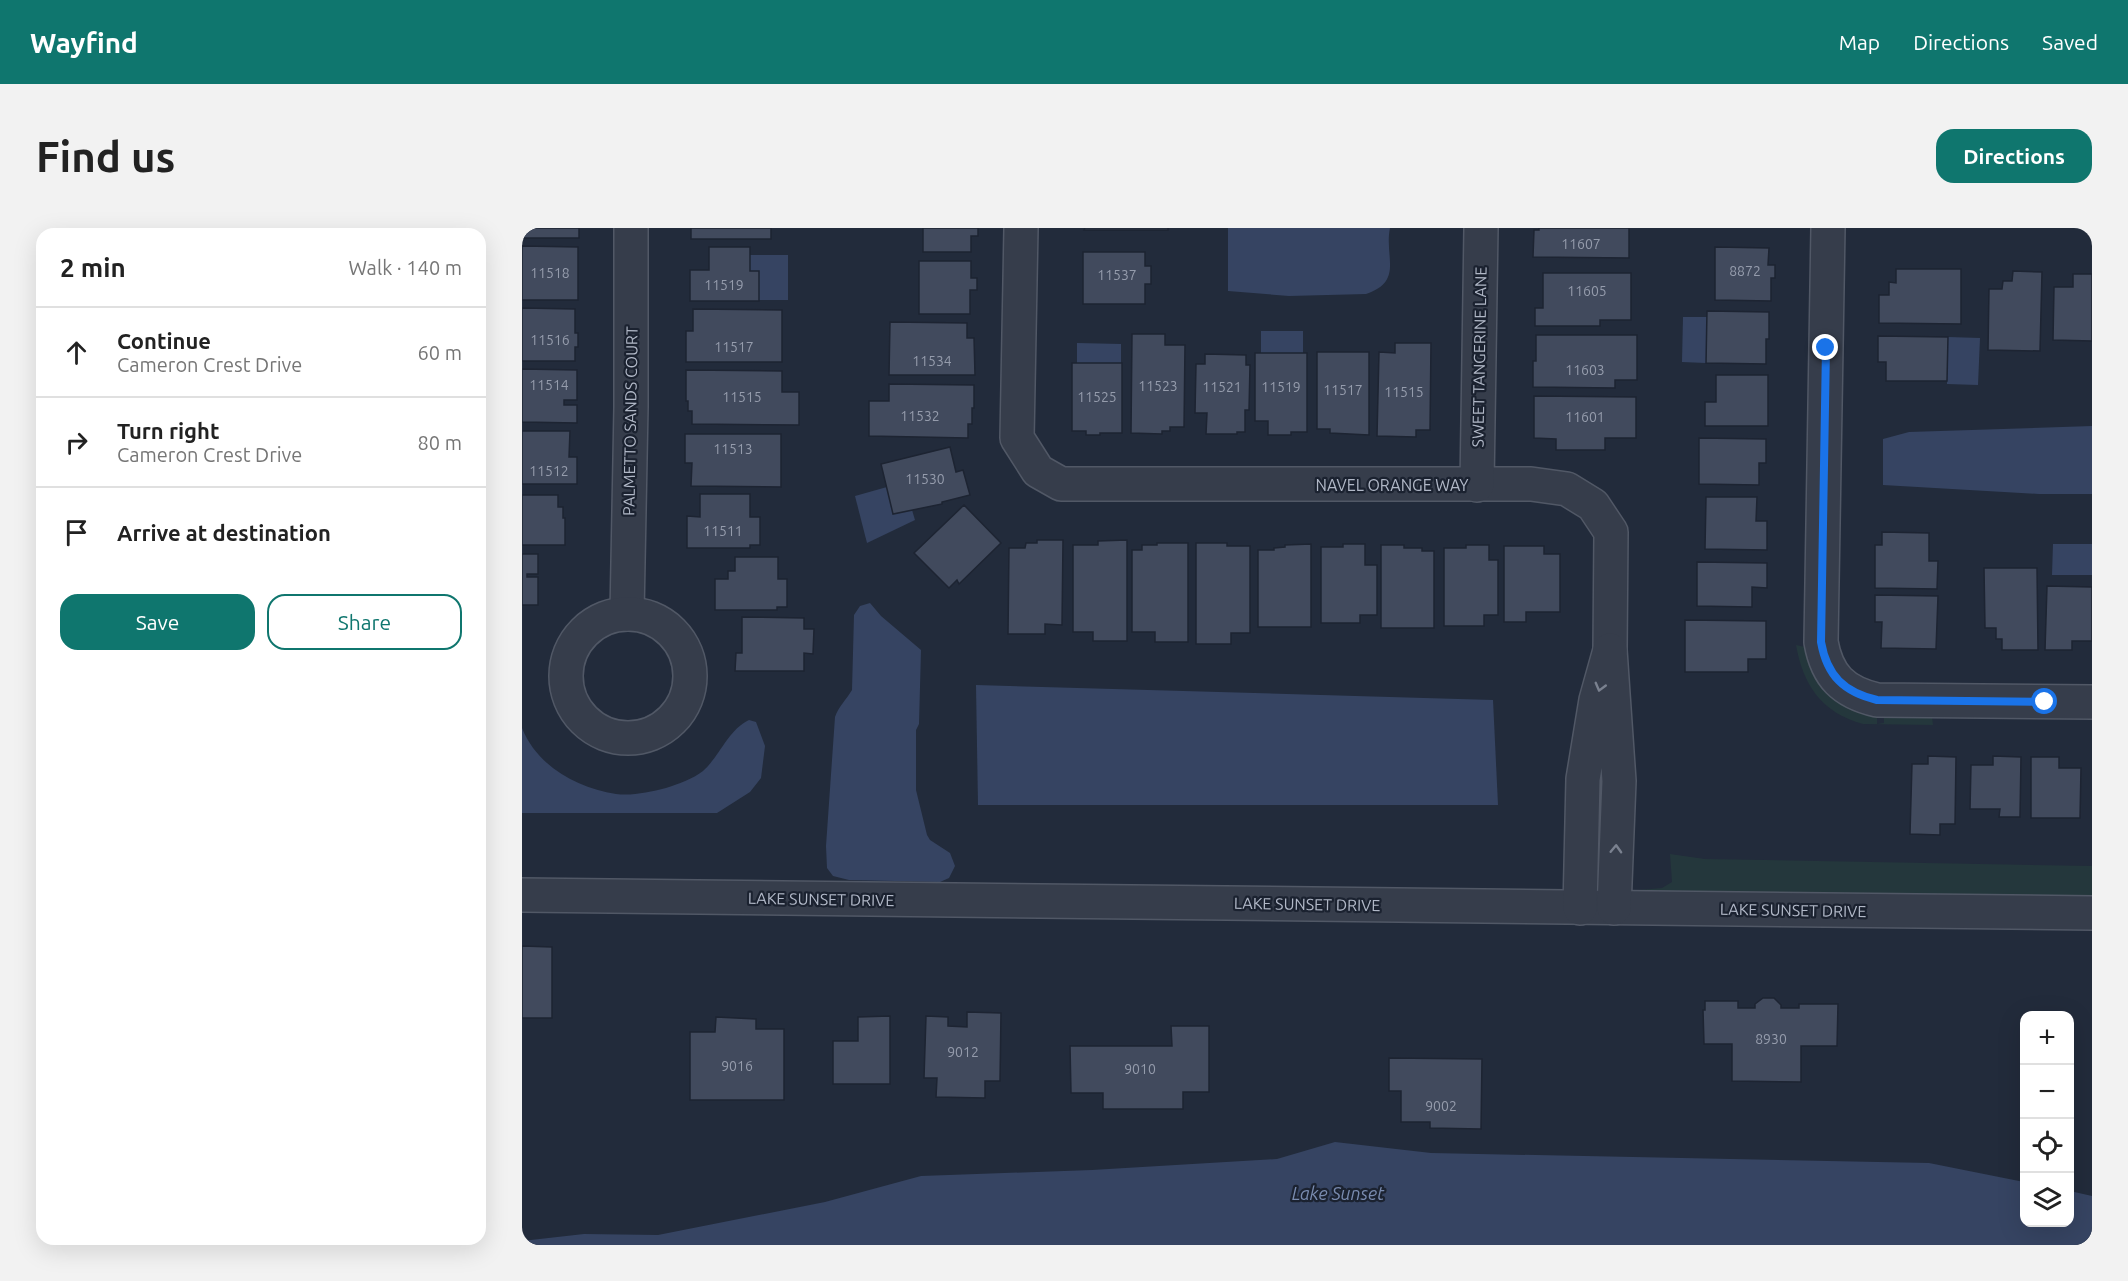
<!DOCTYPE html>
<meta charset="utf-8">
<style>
:root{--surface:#fff;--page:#f2f2f2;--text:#222;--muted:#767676;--line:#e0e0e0;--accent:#0f766e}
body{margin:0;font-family:Ubuntu,sans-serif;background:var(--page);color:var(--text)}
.controls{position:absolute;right:18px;bottom:18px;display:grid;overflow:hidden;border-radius:12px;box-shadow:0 6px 24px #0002}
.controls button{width:54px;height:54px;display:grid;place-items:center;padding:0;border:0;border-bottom:2px solid var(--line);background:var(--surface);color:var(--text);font:30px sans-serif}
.stop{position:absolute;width:18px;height:18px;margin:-14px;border:4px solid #1a73e8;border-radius:50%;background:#fff}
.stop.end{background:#1a73e8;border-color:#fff;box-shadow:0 2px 6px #0008}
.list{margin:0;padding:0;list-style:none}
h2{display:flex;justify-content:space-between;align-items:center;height:78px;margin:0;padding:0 24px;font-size:26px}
h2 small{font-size:20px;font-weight:400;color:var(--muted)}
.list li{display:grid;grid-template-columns:39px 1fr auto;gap:18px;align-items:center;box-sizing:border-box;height:90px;padding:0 24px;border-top:2px solid var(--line)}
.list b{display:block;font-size:22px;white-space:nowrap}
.list p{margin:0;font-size:20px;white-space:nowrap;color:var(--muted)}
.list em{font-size:20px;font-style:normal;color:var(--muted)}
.actions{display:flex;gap:12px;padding:18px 24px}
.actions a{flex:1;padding:14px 0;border:2px solid var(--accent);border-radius:18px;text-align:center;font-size:21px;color:var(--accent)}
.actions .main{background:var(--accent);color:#fff}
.icon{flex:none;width:33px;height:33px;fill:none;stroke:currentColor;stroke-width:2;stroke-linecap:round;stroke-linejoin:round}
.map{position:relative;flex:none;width:1570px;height:1017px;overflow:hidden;border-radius:18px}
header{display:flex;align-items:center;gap:36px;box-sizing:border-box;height:84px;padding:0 30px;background:var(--accent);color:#fff}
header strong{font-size:28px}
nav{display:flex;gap:33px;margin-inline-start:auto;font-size:21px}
.intro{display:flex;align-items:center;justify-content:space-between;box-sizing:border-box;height:144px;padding:0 36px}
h1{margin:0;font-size:42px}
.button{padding:15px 27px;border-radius:18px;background:var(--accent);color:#fff;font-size:21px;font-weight:700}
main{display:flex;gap:36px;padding:0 36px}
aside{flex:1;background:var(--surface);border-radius:18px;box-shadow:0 6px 24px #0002}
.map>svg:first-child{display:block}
</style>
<header>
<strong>Wayfind</strong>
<nav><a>Map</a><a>Directions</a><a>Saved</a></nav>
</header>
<div class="intro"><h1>Find us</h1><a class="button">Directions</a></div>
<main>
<aside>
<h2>2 min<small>Walk · 140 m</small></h2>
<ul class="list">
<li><svg class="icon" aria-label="ahead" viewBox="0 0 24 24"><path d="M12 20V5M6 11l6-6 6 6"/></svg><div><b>Continue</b><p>Cameron Crest Drive</p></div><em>60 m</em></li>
<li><svg class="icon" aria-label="right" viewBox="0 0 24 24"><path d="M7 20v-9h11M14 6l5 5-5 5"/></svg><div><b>Turn right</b><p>Cameron Crest Drive</p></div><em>80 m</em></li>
<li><svg class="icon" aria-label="arrive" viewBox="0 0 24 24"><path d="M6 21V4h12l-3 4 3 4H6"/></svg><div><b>Arrive at destination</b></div></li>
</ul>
<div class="actions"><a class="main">Save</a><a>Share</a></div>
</aside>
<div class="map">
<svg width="1570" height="1017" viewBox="0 0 1570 1017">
<rect width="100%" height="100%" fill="#222b3b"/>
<g fill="#24373c">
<path d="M1274 417 1283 419C1292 461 1313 479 1355 488V496L1362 495V489H1410L1411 497 1341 496C1300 485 1281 457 1274 417Z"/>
<path d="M1148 626 1183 631 1570 638V672L1084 669 1106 663 1140 660 1150 654Z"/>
</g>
<g fill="#364462">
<path d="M706 0H868C862 29 882 53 844 66L767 68 706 63Z"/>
<path d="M228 27H266V72H237V43H228Z"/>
<path d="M1161 89H1185L1184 135 1160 134Z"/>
<rect x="739" y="103" width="42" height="22"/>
<path d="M1426 109 1458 110 1456 157 1425 156Z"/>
<path d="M555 115 599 116V135H555Z"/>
<path d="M1570 198V266H1517L1361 257V211L1387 204Z"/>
<path d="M365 259 390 282 393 292 345 315 333 268Z"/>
<path d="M1531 316H1570V347H1530Z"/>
<path d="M348 375 359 388 399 422 397 496 394 502V562L405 607 408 612 428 625 433 638 427 650 418 654 327 652 311 648 305 640 304 618 313 489C317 478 324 472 330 462L332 387 338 378Z"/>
<path d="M454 457 971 472 976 577H456Z"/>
<path d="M227 492 234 494 243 518 239 550 228 564 195 585H0V500C15 538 55 560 94 566 110 568 128 564 144 560 156 556 171 551 181 543 198 528 206 502 227 492Z"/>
<path d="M813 914 909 925 1407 935 1502 954V994H1548V963L1570 968V1017H0V1013L62 1006 136 1007 303 974 399 948 570 942 755 931Z"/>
</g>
<g fill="#414a5d" stroke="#1d2432" stroke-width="1.5">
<rect x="0" y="0" width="57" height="10"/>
<rect x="169" y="0" width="80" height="11"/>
<path d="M401 0H456V8H449V24H401Z"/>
<path d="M563 0H646V2H562Z"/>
<path d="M1017 0H1107V30L1011 29 1012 2H1017Z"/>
<path d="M0 18 56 19V72H0Z"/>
<path d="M187 19H228V43H237V73H168V42H187Z"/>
<path d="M1193 19 1247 20 1246 37H1253V50H1249V73L1193 72Z"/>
<path d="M561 24H623V38H629V56H623V76H561Z"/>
<path d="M397 33H449V50H455V62H448V86H397Z"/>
<path d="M1374 41H1439V96L1357 95V67H1367V54L1374 55Z"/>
<path d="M1491 43 1520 44 1518 123 1466 122 1467 61H1480L1481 53H1490Z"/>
<path d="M1021 45H1109V92H1078V98H1013V80H1021Z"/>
<path d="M1551 46H1570V113L1531 112 1532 59H1551Z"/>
<path d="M0 80 53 81V105H56V119H53V133H0Z"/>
<path d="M171 81 260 82V134H164V103H171Z"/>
<path d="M1185 83 1247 84V111H1244V136L1184 135Z"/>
<path d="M368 94 445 95V110H452L453 147H367Z"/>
<path d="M610 106H643V117H663L662 199H648V203H640V206L609 205Z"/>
<path d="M1014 107H1115V152H1093V160L1011 159V133H1014Z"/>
<path d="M1356 108 1426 109 1425 153H1364V134H1356Z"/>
<path d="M873 115H909L908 202H894V209L855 208 857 124 873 125Z"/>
<path d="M795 124H847V207L808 205V201H795Z"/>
<path d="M733 125H785V204H769V207H746V193H733Z"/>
<path d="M683 126 724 127V137H728L727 182H723V204H715V206H684L685 185H673L674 136H683Z"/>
<path d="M550 135H600V205H578V207H564V203H550Z"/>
<path d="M0 141 55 142V172H42V177H55V195L0 194Z"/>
<path d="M164 142 260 143V164H277V197L170 196V183H166V173H164Z"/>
<path d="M1194 147H1246V198H1183V174H1194Z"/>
<path d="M367 156 452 157V180H450V196H446V210L347 208V173H367Z"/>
<path d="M1012 168 1114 169V210H1083V222H1034V211L1012 210Z"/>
<path d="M0 203H48L47 229H55V256H0Z"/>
<path d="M163 206H259V259L169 258 170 235H163Z"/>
<path d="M1177 210 1244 211V235H1237V257L1177 256Z"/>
<path d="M428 219 434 244 441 242 448 267 420 274V276L371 286 359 236Z"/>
<path d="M178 266H228V289H238V317H228V320H165V288L178 289Z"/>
<path d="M0 267H36V279H41V290H43V317H0Z"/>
<path d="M1184 269H1235L1234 293H1245V322L1183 321Z"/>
<path d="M442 277 479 315 437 356 435 352 427 360 392 325Z"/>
<path d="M1360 304 1407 305V333H1416L1415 361 1353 360V317H1360Z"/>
<path d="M515 312H541L540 397 523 396V406H486L487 320H503L504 315H515Z"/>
<path d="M605 312V413H571V404H551V317H576V313Z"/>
<path d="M635 315H666V414H633V404H610V322H620V317H635Z"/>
<path d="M674 315H705V318H728V405H709V416H674Z"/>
<path d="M789 316V399H736V322H752V320L763 319V317Z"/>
<path d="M821 316H843V337H855V387H838V395H799V319H821Z"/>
<path d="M859 317H882V320H900V323H912V400H859Z"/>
<path d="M944 317H967V332H976V387H962V398H922V320H944Z"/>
<path d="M982 318H1022V326H1038V384H1004V394H982Z"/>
<path d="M0 326H16V346H5V349H16V377H0Z"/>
<path d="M213 329H256V351H265V379H255V382H193V351H206V343H213Z"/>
<path d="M1175 334 1245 335V360L1230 359V379L1175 378Z"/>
<path d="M1462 340H1515L1516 422H1480V411H1474V400H1463Z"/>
<path d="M1525 358 1570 359V413H1550V422H1523Z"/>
<path d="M1353 367 1416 368 1414 421 1359 420 1360 394H1353Z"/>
<path d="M220 389 282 390V401H292L291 426 282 425V443H213L214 425H220Z"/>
<path d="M1163 392 1244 393V431H1226V444H1163Z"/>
<path d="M1406 528 1434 529 1433 596H1418V607L1388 606 1390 536H1406Z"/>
<path d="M1471 528 1499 529 1498 589H1477L1478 581H1448L1449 537H1471Z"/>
<path d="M1509 529H1537V540H1559L1558 590H1509Z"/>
<path d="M0 718 30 719V790H0Z"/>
<path d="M1241 770H1252L1259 777V780H1277V776H1316L1315 818H1279V854L1210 853V816H1182L1181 782H1183V773H1216V780H1233V776Z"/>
<path d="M445 784 479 785 478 853H463V870L414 869 415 850H402L404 788 426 789V798L445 799Z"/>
<path d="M368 788V856H311V813H336V789Z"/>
<path d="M194 789 234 791V801H262V872H168V804H193Z"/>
<path d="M649 798H687V864H661V881H581V865H549L548 818H650Z"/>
<path d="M867 830 960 831 959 901 908 900V894H879V863H867Z"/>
</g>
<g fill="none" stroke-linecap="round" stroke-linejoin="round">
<defs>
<g id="street">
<path d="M499 0 495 210 516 243 539 256H1009L1045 261 1071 277 1089 304 1088 422"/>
<path d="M1306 0 1299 414C1305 448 1321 464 1355 472L1570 474"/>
<path d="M955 257 959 0"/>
<path d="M105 386 109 179V0"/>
<circle cx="106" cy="448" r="62"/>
<path d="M0 667 1570 685"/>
<path d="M1058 680 1061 551 1074 472 1088 422 1097 553 1092 680"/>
</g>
</defs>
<use href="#street" stroke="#515866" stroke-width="36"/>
<use href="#street" stroke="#363d4b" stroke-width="33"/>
</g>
<defs><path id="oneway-chevron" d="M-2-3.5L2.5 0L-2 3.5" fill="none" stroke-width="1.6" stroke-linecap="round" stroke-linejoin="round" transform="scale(1.5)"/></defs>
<g stroke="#7a818f">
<use href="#oneway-chevron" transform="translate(1078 459) rotate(105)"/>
<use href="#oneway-chevron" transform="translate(1094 621) rotate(-88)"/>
</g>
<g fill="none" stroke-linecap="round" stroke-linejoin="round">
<path stroke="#1a73e8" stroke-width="8" d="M1304 120 1299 414C1305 448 1322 464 1355 472L1523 474"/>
</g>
<g text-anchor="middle" stroke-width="4.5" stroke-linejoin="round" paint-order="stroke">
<g font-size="14" fill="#959cac">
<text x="1059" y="21">11607</text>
<text x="1223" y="48">8872</text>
<text x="28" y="50">11518</text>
<text x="595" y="52">11537</text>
<text x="202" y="62">11519</text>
<text x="1065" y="68">11605</text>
<text x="28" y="117">11516</text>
<text x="212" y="124">11517</text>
<text x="410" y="138">11534</text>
<text x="1063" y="147">11603</text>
<text x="27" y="162">11514</text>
<text x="636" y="163">11523</text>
<text x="700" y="164">11521</text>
<text x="759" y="164">11519</text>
<text x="821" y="167">11517</text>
<text x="882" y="169">11515</text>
<text x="220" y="174">11515</text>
<text x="575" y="174">11525</text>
<text x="398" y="193">11532</text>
<text x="1063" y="194">11601</text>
<text x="211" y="226">11513</text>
<text x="27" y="248">11512</text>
<text x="403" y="256">11530</text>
<text x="201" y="308">11511</text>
<text x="1249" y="816">8930</text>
<text x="441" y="829">9012</text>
<text x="215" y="843">9016</text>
<text x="618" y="846">9010</text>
<text x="919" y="883">9002</text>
</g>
<g font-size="16" fill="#b1b8c7" stroke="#1b2230">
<text transform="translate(957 129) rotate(-89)" y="6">SWEET TANGERINE LANE</text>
<text transform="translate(108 193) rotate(-89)" y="6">PALMETTO SANDS COURT</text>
<text x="870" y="263">NAVEL ORANGE WAY</text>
<text transform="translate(299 671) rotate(1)" y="6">LAKE SUNSET DRIVE</text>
<text transform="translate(785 676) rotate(1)" y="6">LAKE SUNSET DRIVE</text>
<text transform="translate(1271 682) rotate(1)" y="6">LAKE SUNSET DRIVE</text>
</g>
<g font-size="18" font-style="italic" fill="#798baf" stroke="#1b2230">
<text x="816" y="972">Lake Sunset</text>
</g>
</g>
</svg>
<div class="controls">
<button>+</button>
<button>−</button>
<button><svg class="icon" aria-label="locate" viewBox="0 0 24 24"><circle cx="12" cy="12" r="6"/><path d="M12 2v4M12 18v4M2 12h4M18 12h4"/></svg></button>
<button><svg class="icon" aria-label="layers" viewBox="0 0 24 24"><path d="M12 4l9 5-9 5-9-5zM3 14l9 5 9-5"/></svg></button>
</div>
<div class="stop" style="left:1523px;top:474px"></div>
<div class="stop end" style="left:1304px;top:120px"></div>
</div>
</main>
